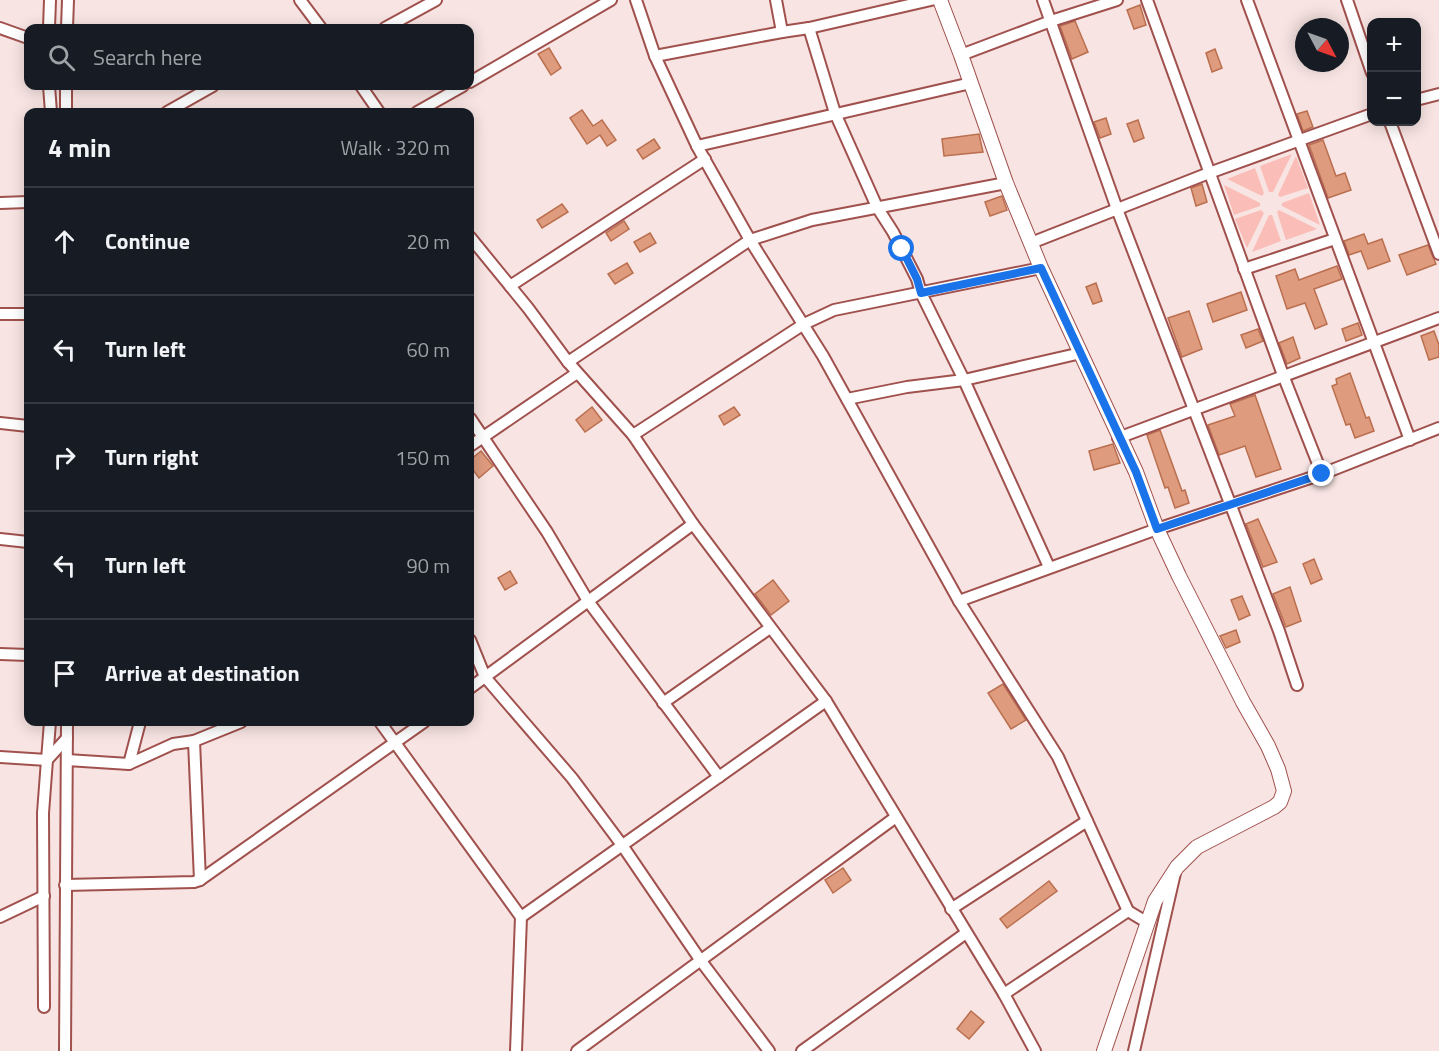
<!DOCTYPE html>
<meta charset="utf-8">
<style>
:root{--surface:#171b24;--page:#242831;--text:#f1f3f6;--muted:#9ea1a6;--line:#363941}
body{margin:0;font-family:"Titillium Web",sans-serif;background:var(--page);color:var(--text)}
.controls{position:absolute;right:18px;top:18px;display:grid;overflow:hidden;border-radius:12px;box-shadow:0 3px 15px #0003}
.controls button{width:54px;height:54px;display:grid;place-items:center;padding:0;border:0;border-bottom:2px solid var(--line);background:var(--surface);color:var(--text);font:30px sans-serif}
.compass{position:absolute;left:1295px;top:18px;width:54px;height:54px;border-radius:50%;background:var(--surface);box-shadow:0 3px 15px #0003;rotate:131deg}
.stop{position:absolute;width:18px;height:18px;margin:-14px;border:4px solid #1a73e8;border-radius:50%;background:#fff}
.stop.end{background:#1a73e8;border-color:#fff;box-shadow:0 2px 6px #0008}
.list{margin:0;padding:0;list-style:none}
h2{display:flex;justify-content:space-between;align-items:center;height:78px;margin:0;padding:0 24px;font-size:26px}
h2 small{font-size:20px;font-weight:400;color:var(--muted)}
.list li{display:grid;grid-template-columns:39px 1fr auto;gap:18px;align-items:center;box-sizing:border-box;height:108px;padding:0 24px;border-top:2px solid var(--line)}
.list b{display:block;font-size:22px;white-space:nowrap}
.list em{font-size:20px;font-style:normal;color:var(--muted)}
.icon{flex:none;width:33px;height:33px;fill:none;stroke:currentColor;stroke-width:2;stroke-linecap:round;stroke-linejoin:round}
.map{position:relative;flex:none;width:1439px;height:1051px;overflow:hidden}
.search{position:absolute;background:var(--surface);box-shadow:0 3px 15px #0003;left:24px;top:24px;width:450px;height:66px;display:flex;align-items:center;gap:15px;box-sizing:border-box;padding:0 21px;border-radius:12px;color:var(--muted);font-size:22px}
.panel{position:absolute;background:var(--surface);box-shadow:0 3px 15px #0003;left:24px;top:108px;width:450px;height:618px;border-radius:12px}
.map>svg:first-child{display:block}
</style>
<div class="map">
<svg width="1439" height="1051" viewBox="0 0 1439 1051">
<rect width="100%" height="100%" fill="#f8e5e3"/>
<g fill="#fbbdb7">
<path d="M1292 154 1273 192H1269L1260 166Z"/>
<path d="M1296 156 1308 188 1280 197 1278 195Z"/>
<path d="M1255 168 1264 193 1262 196 1227 179Z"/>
<path d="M1224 185 1260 203V206L1234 215Z"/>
<path d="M1309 193 1320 225 1282 206V203Z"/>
<path d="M1261 210 1264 213 1247 248 1235 219Z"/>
<path d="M1279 210 1317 229 1286 240 1277 212Z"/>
<path d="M1269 215H1272L1281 241 1252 252Z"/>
</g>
<g fill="#df9b7e" stroke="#ba6f4f" stroke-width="1.5">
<path d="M1140 5 1146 25 1134 29 1127 10Z"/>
<path d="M1075 21 1088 52 1072 59 1060 26Z"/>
<path d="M549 48 561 68 551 75 538 54Z"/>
<path d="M1215 49 1222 68 1212 72 1206 53Z"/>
<path d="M582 110 593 126 602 120 616 140 607 146 600 135 587 144 570 118Z"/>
<path d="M1307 111 1313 127 1303 131 1297 114Z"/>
<path d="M1106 118 1111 134 1100 138 1094 122Z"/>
<path d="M1138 120 1144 138 1134 142 1127 124Z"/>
<path d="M979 134 983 152 944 156 942 139Z"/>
<path d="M654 139 660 148 643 159 637 150Z"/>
<path d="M1323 140 1336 176 1345 173 1351 190 1328 198 1309 145Z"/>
<path d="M1202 184 1207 202 1196 206 1191 188Z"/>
<path d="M1002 196 1007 210 990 216 985 202Z"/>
<path d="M562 204 568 212 542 228 537 220Z"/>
<path d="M624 221 629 229 611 241 606 233Z"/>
<path d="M650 233 656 243 640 252 634 242Z"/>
<path d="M1364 234 1368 244 1382 239 1390 261 1368 269 1361 251 1349 255 1344 241Z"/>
<path d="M1428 245 1436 264 1407 275 1399 255Z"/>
<path d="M627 263 633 273 615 284 608 274Z"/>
<path d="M1337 266 1342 279 1314 289 1327 324 1315 329 1305 303 1287 309 1276 276 1295 269 1299 280Z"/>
<path d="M1096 283 1102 301 1093 304 1086 287Z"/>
<path d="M1241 292 1247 310 1213 322 1207 304Z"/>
<path d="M1189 311 1202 349 1182 357 1168 318Z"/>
<path d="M1358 323 1362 335 1346 341 1342 329Z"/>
<path d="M1258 329 1263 341 1246 348 1241 335Z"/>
<path d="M1434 331 1439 345V357L1429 360 1421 336Z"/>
<path d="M1293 337 1300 358 1287 364 1279 343Z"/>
<path d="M1350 373 1366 418 1369 417 1374 431 1355 438 1350 424 1346 425 1332 386 1337 384 1336 379Z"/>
<path d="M1255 395 1281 469 1256 477 1245 446 1219 455 1208 425 1235 416 1230 404Z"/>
<path d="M592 407 602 420 585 432 576 420Z"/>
<path d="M734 407 740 415 724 425 719 416Z"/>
<path d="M1160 430 1182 491 1185 490 1189 503 1175 508 1168 487 1165 488 1147 435Z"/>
<path d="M1113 444 1120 463 1094 470 1089 451Z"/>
<path d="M481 451 493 466 479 478 470 466V460Z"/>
<path d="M1258 519 1277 562 1263 567 1246 524Z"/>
<path d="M1314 559 1322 579 1311 584 1303 564Z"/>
<path d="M510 571 517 583 505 590 498 578Z"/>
<path d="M773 580 789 601 771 615 755 594Z"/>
<path d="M1290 587 1301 621 1286 627 1273 594Z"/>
<path d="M1242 596 1250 615 1239 620 1231 600Z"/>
<path d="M1236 630 1240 642 1226 648 1220 636Z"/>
<path d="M1003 684 1026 720 1011 729 988 693Z"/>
<path d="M843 868 851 880 833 893 825 880Z"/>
<path d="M1049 881 1057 891 1007 928 1000 919Z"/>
<path d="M971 1011 984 1022 969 1039 957 1029Z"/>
</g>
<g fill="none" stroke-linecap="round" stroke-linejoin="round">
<defs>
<g id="minor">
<path d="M300 0 321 28"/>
<path d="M636 0 655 56 697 146 750 240 823 356 959 601 1058 757 1128 911 1148 923"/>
<path d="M776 0 782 32 809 28 931 0"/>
<path d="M1043 0 1117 209 1279 631 1297 685"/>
<path d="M1147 0 1283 375 1322 474"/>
<path d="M1247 0 1410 440"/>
<path d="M1347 0 1372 73"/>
<path d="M0 28 28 38"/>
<path d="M49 28 50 0"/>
<path d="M67 28 68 0"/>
<path d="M385 28 436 0"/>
<path d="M809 28 835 113 877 207 893 232 917 279 921 293 964 380 1049 567"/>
<path d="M961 55 1051 21 1117 0"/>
<path d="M655 56 782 32"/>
<path d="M470 82 611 0"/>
<path d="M49 86 51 112"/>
<path d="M361 86 379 112"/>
<path d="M1416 100 1439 94"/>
<path d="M66 112V86"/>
<path d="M167 112 213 86"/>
<path d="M417 112 463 86"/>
<path d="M1390 122 1439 254"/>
<path d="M697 146 971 83"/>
<path d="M0 203 28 202"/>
<path d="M470 237 528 308 568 362 633 435 693 524 826 701 1004 994 1035 1051"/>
<path d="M1031 243 1209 173 1372 114"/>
<path d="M1244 269 1335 239"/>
<path d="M510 286 705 159"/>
<path d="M0 314H28"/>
<path d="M568 362 750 240 812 220 1006 183"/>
<path d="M847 399 907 387 964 380 1081 353"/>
<path d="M470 418 547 532 588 601 719 777"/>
<path d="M0 423 28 426"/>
<path d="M633 435 804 324 834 310 1041 268"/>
<path d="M1118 438 1439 318"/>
<path d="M470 446 577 373"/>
<path d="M0 539 28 542"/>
<path d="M959 601 1157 529 1322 474 1439 428"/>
<path d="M470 640 485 677 572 778 622 845 701 961 769 1051"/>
<path d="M0 654 28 655"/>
<path d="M470 688 693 524"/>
<path d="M663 703 770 628"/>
<path d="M380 722 521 917 516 1051"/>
<path d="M194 741 241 722"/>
<path d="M0 757 47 760 50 722"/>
<path d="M67 760 129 764 173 744 194 741 200 880"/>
<path d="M129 764 140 722"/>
<path d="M65 885 194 882 200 880 424 722"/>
<path d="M951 909 1087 821"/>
<path d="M0 917 44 896"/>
<path d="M521 917 826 701"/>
<path d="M1004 994 1128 911"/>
<path d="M44 1007 43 813 47 760 67 738"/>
<path d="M65 1051 67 722"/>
<path d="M577 1051 896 817"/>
<path d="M802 1051 966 933"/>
<path d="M1134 1051 1175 873"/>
</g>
<path id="tertiary" d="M940 0 961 55 1006 183 1041 268 1136 472 1157 529 1179 576 1243 702 1268 746 1278 769 1284 791 1280 802 1274 807 1197 847 1177 867 1155 901 1104 1051"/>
</defs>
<use href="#minor" stroke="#a0514d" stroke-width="14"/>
<use href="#tertiary" stroke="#a0514d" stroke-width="16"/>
<use href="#minor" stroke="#fff" stroke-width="10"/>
<use href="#tertiary" stroke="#fff" stroke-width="14"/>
</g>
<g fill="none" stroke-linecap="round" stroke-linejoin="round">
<path stroke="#1a73e8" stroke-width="8" d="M902 249 917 279 921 293 1041 268 1136 472 1157 529 1322 474"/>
</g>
</svg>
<div class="controls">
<button>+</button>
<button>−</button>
</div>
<svg class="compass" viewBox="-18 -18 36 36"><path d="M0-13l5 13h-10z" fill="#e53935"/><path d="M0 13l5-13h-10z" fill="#9ea1a6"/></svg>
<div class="stop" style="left:902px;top:249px"></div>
<div class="stop end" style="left:1322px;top:474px"></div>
<div class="search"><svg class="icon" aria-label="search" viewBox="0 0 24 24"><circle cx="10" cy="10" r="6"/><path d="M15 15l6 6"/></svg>Search here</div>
<section class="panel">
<h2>4 min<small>Walk · 320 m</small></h2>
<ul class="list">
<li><svg class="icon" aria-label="ahead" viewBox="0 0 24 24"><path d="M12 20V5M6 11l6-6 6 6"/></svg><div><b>Continue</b></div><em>20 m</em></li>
<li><svg class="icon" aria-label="left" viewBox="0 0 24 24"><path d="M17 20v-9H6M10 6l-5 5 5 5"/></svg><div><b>Turn left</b></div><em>60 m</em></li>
<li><svg class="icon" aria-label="right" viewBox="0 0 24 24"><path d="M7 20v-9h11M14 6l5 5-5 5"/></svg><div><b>Turn right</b></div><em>150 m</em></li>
<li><svg class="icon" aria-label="left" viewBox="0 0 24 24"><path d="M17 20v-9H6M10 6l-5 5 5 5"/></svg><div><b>Turn left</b></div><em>90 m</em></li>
<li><svg class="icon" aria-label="arrive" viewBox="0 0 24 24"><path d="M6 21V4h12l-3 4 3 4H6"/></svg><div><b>Arrive at destination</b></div></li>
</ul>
</section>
</div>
